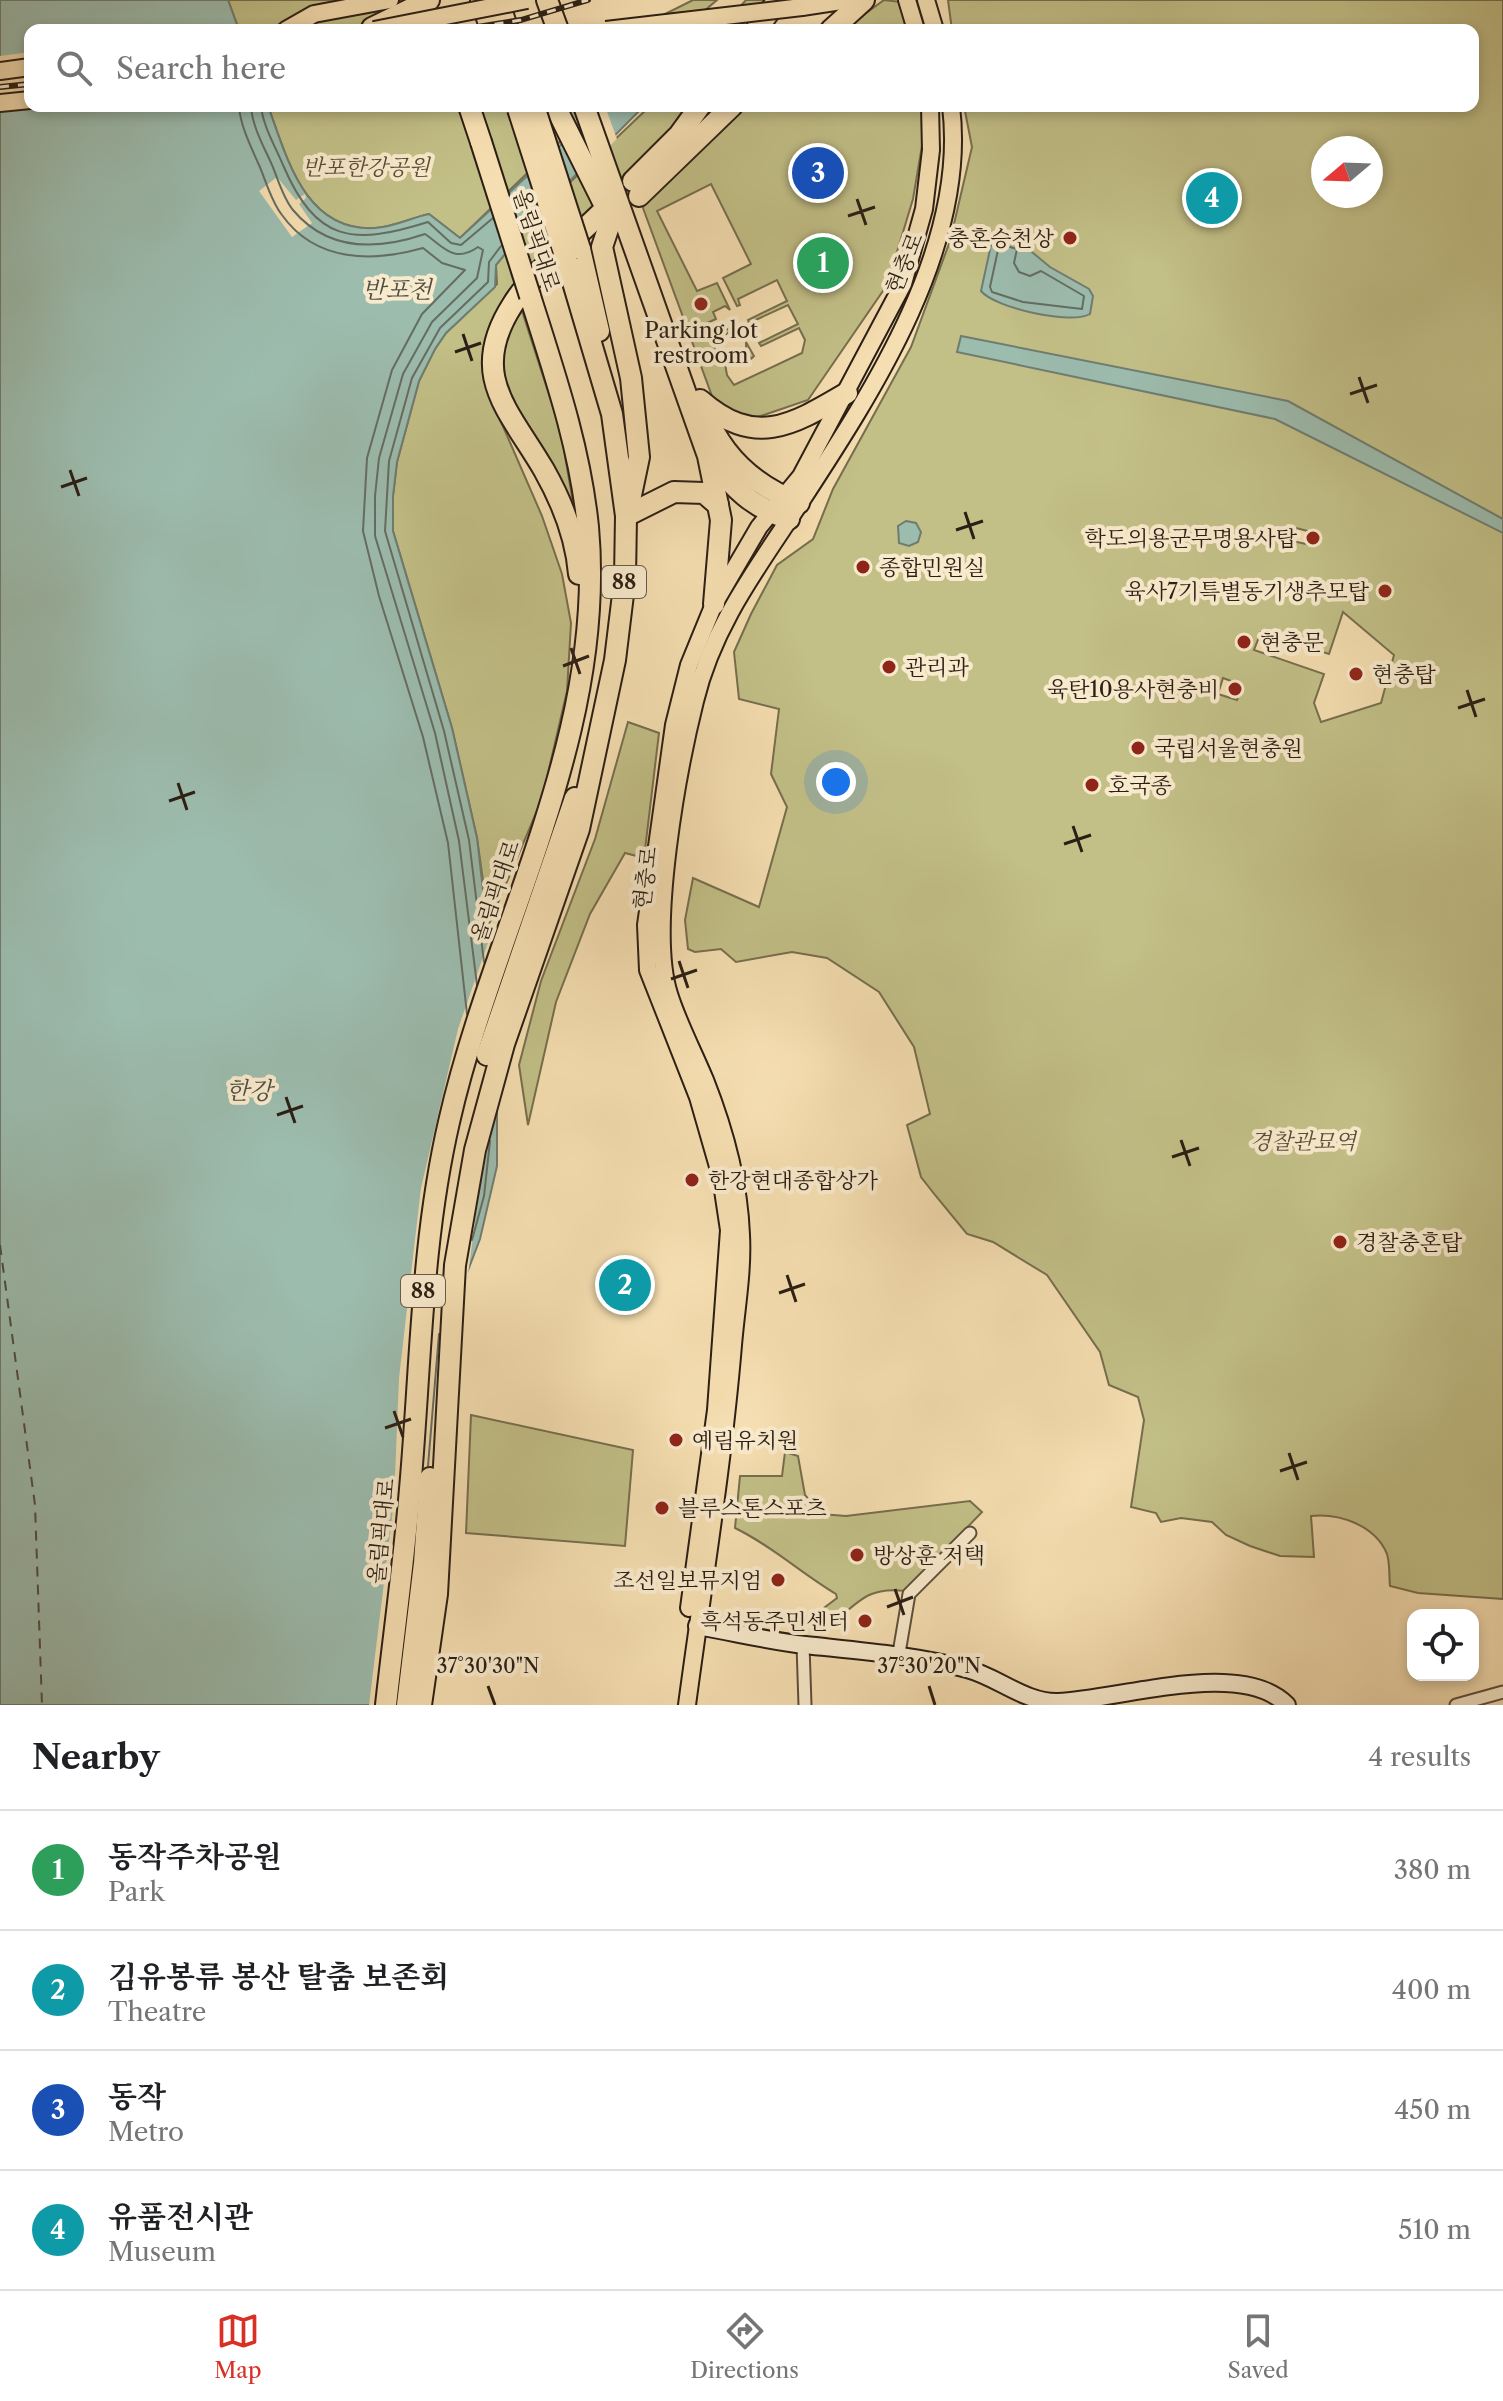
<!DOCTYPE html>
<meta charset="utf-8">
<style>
:root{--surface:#fff;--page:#f2f2f2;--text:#202124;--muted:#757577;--line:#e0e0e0;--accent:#d93025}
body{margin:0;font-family:"Libre Caslon Text","Noto Serif KR",serif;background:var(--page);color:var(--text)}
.controls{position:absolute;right:24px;bottom:24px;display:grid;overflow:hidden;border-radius:16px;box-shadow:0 4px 12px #0003}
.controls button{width:72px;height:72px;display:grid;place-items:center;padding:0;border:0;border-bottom:2px solid var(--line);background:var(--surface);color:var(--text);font:40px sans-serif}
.compass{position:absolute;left:1311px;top:136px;width:72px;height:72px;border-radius:50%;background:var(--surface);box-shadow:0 4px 12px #0003;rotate:251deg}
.you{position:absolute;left:836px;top:782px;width:28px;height:28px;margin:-20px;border:6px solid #fff;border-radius:50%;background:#1a73e8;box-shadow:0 0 0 12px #1a73e833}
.badge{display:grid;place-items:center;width:52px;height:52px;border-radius:50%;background:var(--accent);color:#fff;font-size:26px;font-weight:700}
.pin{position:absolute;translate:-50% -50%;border:4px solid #fff;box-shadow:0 2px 8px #0006}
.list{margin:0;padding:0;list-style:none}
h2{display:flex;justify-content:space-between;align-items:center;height:104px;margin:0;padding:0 32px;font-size:34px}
h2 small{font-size:26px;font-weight:400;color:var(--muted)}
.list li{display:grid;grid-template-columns:52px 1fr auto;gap:24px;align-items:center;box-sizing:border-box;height:120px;padding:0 32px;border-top:2px solid var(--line)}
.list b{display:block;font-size:30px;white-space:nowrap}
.list p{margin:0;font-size:26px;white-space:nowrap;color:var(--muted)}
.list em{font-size:26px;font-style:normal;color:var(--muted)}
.icon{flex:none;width:44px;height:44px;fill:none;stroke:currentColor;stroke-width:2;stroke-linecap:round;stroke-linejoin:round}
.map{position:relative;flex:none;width:1503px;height:1705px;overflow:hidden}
.search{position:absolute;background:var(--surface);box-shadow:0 4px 12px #0003;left:24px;right:24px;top:24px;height:88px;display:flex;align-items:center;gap:20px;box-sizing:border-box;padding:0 28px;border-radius:16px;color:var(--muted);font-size:30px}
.sheet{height:584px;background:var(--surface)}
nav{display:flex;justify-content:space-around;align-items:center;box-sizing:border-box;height:112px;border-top:2px solid var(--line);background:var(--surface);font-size:22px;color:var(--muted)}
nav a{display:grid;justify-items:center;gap:4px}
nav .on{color:var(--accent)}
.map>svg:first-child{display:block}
</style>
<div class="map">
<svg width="1503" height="1705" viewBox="0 0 1503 1705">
<rect width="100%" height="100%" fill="#f5deb1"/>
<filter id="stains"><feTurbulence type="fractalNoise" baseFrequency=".0025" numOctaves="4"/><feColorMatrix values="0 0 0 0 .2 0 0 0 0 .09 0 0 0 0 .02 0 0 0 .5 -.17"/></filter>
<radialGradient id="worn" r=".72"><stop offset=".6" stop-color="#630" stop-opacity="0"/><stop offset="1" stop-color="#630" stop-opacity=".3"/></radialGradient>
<g fill="#c2bf87" stroke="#766e4e" stroke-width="2" fill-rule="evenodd">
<path d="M228 0H424L434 30H239Z"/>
<path d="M693 0H717L682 30H633Z"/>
<path d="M746 0H773L750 30H719Z"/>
<path d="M884 0 901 2 908 30H843Z"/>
<path d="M948 0H1503V1599L1418 1593 1390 1586C1389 1576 1390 1563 1387 1554 1375 1525 1339 1513 1311 1516L1314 1557 1280 1556 1250 1546 1226 1535 1212 1522 1181 1518 1161 1522 1156 1513 1131 1507 1144 1420 1138 1397 1109 1385 1100 1352 1047 1275 993 1242 967 1234 935 1195 921 1177 907 1125 930 1114 914 1047 879 992 827 958 792 952 736 962 721 949 695 952 688 949 685 920 693 878 759 907 787 807 771 774 779 709 739 699 734 652 751 614 777 565 813 539 833 489 911 347 950 241 972 147 964 106H1473V30H952ZM1323 148H1371V196H1323ZM1296 528 1319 534 1316 546 1292 541ZM1343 612 1394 655 1381 703 1321 722 1314 703 1324 674 1254 650 1261 632 1329 654ZM1223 678 1242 685 1237 700 1218 694Z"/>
<path d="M268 106H597L460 238 429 214C410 218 395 227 375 228 305 232 287 158 268 106Z"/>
<path d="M650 106H693L676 127 515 291 499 316 495 408 542 516 562 574 571 623 567 691 542 799 489 924 477 838 452 728 393 531V496L397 462 419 381 435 349 446 333 497 284 496 265 540 211Z"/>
<path d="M741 106H924L926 122 913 199 887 285 808 400 749 420 722 409 712 396 643 208 644 202ZM711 184 751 264 723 278 737 306 740 305 738 299 777 280 787 301 748 320 749 323 788 305 798 324 759 343 761 346 799 328 805 340 802 353 734 385 727 375 725 364 748 353 751 359 754 356 746 342V349L723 360 716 352 714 340 736 329 739 335 742 333 734 318V326L712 337 705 329V324L716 319 713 312 725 306 730 310 717 283 697 291 657 211Z"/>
<path d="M522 311 561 432 579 538C558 497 495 398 502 355 504 340 513 323 522 311Z"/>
<path d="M628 722 659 733 644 858 625 853 590 914 556 1002 528 1125 519 1065 541 981 595 839Z"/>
<path d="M471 1415 633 1450 625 1546 466 1533Z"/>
<path d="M785 1452 798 1456 805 1495 821 1514 846 1516 970 1501 982 1512 906 1591C868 1586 858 1602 830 1626L816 1625 813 1616 837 1598 836 1594C801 1573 772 1546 735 1528L740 1476H782Z"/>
</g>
<g fill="#9cbcae" stroke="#6f7d71" stroke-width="2">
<path d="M0 0H228L239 30H30V106H268C287 158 305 232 375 228 395 227 410 218 429 214L460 238 603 106H644L540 211 496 265 495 287 446 333 435 349 419 381 397 462 393 496V531L452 728 477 838 497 1011V1166L480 1239 462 1286 423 1705H0Z"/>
<path d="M1000 236 1015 238 1050 267 1089 289 1093 296 1090 314C1071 325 995 308 981 291L991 245Z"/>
<path d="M961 336 1288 401 1503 519V533L1275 419 957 352Z"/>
<path d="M906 521 916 523 921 532 918 542 909 546 899 543 898 526Z"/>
</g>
<g fill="#f5deb1">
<path d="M30 52V103L0 107V56Z"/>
<path d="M596 106H605L617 139 596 160 582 119Z"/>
<path d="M277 177 296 200 305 194 306 198 299 204 312 223 292 237 259 191Z"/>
<path d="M493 928 501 1011 503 1082 480 1182 467 1283 455 1316 427 1705H369L394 1501 399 1378 421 1188 458 1029Z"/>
</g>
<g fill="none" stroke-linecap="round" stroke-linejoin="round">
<g stroke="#646d62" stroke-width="2">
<path d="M239 106C240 125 251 147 259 165 266 181 271 201 282 215 316 263 374 262 423 248L442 263 465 270 422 314 392 370 367 458 363 531 379 596 423 737 448 843 467 1014"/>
<path d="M251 106C252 126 264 147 272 165 278 179 283 198 293 210 328 252 378 250 425 234 444 247 454 264 478 247L483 250 477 278 432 322 403 374 379 458 375 496V536L435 733 459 841 477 985"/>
<path d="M261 106C263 126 275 146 283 165 316 242 352 246 428 222L451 243 461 245 493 218"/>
<path d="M1003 245 1017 249 1014 263 1019 272 1030 276 1041 271 1084 296 1082 309 1023 302 992 292 990 287 998 250Z"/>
<path d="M484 962 469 840 444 731 385 531 389 461 412 378 440 328 488 282 489 262 501 246"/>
<path d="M472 1240 484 1196 490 1141"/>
<path d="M428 1466 439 1334"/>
</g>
<path stroke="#4d4d43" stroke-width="2" stroke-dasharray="10 8" stroke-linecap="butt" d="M0 1245 35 1505 42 1705"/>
<defs>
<g id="street">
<path d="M803 1645 805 1705"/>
<path d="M899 1653 909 1594 970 1533"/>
<path d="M1456 1705 1503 1692"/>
</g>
<path id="secondary" d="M697 1626C733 1632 769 1641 805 1645 860 1651 913 1655 967 1669 998 1677 1025 1703 1058 1702 1119 1700 1241 1658 1287 1705"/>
<g id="primary">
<path d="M907 0 916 30"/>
<path d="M926 0 935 30"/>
<path d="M802 7 848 0"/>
<path d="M286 30 314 14 390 0"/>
<path d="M0 71 30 67"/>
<path d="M0 103 30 100"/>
<path d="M689 1608 716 1410 729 1230 721 1177 698 1097 648 970 646 925 674 725 689 665 714 604 759 527 801 476 903 284 924 209 931 150 930 106"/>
<path d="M687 1705C703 1585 723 1465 733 1345 736 1309 743 1271 741 1235 739 1182 724 1128 705 1080 693 1051 678 1023 669 994 648 929 678 769 695 701 712 630 752 575 792 515 867 400 969 250 951 106"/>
</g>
<g id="highway">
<path d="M481 0 491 30"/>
<path d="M498 0 508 30"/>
<path d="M547 0 558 30"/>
<path d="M372 28 429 0"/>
<path d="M756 30 778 0"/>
<path d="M831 30 864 0"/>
<path d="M469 106 481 142"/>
<path d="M555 106 607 210"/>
<path d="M584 106 708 456 721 520 714 604"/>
<path d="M633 181 679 135 700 106"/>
<path d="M639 196 732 106"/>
<path d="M609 226 602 247 631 378 639 457 630 500"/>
<path d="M580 249 599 331"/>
<path d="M700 400C755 448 791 426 847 393"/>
<path d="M705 412C722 457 755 486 799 503"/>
<path d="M711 459C733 488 753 508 789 519"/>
<path d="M626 516 674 492 704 493 718 505"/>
<path d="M579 574C576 536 562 502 544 470 509 410 467 375 513 304 531 274 577 237 603 211"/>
<path d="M487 1055 575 798"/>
<path d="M386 1705C394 1633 404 1561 410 1489 421 1366 421 1243 449 1122 494 924 607 737 588 527 580 447 554 372 530 296"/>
<path d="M407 1705 424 1563 430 1478"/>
<path d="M421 1705 437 1594 455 1265 475 1150 504 1044 579 829 615 660 625 578 626 516 612 414 567 262"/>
</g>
</defs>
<use href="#street" stroke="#5e4e3c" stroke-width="15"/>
<use href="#secondary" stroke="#2b1e15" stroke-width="20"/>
<use href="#primary" stroke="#2b1e15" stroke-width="20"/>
<use href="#highway" stroke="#2b1e15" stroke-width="24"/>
<use href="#street" stroke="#f8eacc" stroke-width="11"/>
<use href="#secondary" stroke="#f8eacc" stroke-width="16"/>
<use href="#primary" stroke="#f5deb1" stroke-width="16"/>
<use href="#highway" stroke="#f5deb1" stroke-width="20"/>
<defs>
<g id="rail">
<path d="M459 30 521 20 588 0"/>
<path d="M0 87 30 84"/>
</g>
</defs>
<use href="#rail" stroke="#2b1e15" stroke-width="6"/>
<use href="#rail" stroke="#f8eacc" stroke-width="3" stroke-dasharray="9" stroke-linecap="butt"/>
<defs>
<g id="primary-bridge">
<path d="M374 30 527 0"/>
<path d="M606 30 802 7"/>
</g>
<g id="highway-bridge">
<path d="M534 106 580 249"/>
<path d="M518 109 567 262"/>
<path d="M481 142 530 296"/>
</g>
</defs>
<use href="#primary-bridge" stroke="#2b1e15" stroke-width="20" stroke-linecap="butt"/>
<use href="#highway-bridge" stroke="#2b1e15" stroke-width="24" stroke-linecap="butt"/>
<use href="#primary-bridge" stroke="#f5deb1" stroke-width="16"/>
<use href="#highway-bridge" stroke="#f5deb1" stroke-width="20"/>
</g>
<path fill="none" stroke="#2b1e15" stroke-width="3" d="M857 199 866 225M848 216 875 207M463 334 472 361M455 352 481 343M1359 377 1368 403M1350 394 1377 385M70 470 79 496M61 487 87 478M965 512 974 539M956 530 983 521M571 648 580 674M563 666 589 656M1467 690 1476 717M1458 708 1485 699M178 783 187 810M169 801 195 792M1073 826 1082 852M1064 844 1091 835M679 961 688 988M671 979 697 970M286 1097 295 1123M277 1115 303 1106M1181 1140 1190 1166M1172 1157 1199 1148M787 1275 796 1302M779 1293 805 1284M394 1411 403 1437M385 1428 411 1419M1289 1453 1298 1480M1280 1471 1307 1462M895 1589 904 1615M887 1607 913 1597M488 1686 495 1705M929 1686 935 1705"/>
<g fill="#8f2418" stroke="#f8eacc" stroke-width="3">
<circle cx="1070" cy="238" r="8"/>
<circle cx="701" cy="304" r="8"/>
<circle cx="1313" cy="538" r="8"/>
<circle cx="863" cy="567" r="8"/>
<circle cx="1385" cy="591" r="8"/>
<circle cx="1244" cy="642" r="8"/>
<circle cx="889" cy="667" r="8"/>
<circle cx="1356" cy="674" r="8"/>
<circle cx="1235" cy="689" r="8"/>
<circle cx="1138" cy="748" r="8"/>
<circle cx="1092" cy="785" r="8"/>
<circle cx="692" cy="1180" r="8"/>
<circle cx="1340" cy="1242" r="8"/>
<circle cx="676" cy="1440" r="8"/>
<circle cx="662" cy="1508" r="8"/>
<circle cx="857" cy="1555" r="8"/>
<circle cx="778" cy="1580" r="8"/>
<circle cx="865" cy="1621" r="8"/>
</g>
<g text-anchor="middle" stroke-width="8" stroke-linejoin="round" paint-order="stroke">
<g fill="#f8eacc" stroke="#685b4c" stroke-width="2">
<rect x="602" y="566" width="44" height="32" rx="6"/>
<rect x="401" y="1275" width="44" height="32" rx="6"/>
</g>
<g font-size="20" font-weight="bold" fill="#2b1e15">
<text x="624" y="589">88</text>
<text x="423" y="1298">88</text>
</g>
<g font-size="22" font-style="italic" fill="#584e37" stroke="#f8eacc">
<text x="366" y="175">반포한강공원</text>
<text x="1303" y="1149">경찰관묘역</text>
</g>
<g font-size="22" fill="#2b1e15" stroke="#f8eacc" text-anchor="start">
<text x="1054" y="246" text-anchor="end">충혼승천상</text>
<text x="701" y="338" text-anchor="middle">Parking lot<tspan x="701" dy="25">restroom</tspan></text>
<text x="1297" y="546" text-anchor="end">학도의용군무명용사탑</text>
<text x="879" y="575">종합민원실</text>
<text x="1369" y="599" text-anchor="end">육사7기특별동기생추모탑</text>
<text x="1260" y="650">현충문</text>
<text x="905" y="675">관리과</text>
<text x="1372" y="682">현충탑</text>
<text x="1219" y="697" text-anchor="end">육탄10용사현충비</text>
<text x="1154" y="756">국립서울현충원</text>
<text x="1108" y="793">호국종</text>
<text x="708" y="1188">한강현대종합상가</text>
<text x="1356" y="1250">경찰충혼탑</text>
<text x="692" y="1448">예림유치원</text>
<text x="678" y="1516">블루스톤스포츠</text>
<text x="873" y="1563">방상훈 저택</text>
<text x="762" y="1588" text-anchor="end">조선일보뮤지엄</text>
<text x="849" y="1629" text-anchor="end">흑석동주민센터</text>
</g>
<g font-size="22" fill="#2b1e15" stroke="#f8eacc">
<text transform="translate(537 240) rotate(72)" y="8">올림픽대로</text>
<text transform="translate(904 263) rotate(-68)" y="8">현충로</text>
<text transform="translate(645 878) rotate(-83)" y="8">현충로</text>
<text transform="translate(495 891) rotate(-71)" y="8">올림픽대로</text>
<text transform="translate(381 1531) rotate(-84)" y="8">올림픽대로</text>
</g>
<g font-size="24" font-style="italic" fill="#4d4d43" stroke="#f8eacc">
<text x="397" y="298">반포천</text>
<text x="249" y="1099">한강</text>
</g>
</g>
<g font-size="20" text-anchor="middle" fill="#2b1e15" stroke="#f8eacc" stroke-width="8" stroke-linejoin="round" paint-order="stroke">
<text x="488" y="1673">37°30'30"N</text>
<text x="929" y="1673">37°30'20"N</text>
</g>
<rect width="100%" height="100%" filter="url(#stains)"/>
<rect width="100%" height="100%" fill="url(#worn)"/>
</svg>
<div class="controls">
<button><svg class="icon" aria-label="locate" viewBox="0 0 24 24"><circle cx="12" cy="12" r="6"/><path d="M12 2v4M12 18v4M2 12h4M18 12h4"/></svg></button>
</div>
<svg class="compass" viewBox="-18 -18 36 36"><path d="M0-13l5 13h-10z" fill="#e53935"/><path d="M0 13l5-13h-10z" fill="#757577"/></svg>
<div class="you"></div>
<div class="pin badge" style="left:823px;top:263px;background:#2e9e5b">1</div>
<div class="pin badge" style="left:625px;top:1285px;background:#0f9aa8">2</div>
<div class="pin badge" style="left:818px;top:173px;background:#1a4fb4">3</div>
<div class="pin badge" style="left:1212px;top:198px;background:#0f9aa8">4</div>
<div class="search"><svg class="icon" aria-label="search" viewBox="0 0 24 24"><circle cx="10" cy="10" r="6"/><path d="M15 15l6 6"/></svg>Search here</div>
</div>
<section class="sheet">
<h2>Nearby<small>4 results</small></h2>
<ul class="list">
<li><span class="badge" style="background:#2e9e5b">1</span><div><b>동작주차공원</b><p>Park</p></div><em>380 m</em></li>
<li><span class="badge" style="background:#0f9aa8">2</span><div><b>김유봉류 봉산 탈춤 보존회</b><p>Theatre</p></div><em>400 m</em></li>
<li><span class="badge" style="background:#1a4fb4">3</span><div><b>동작</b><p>Metro</p></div><em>450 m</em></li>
<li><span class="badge" style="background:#0f9aa8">4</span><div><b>유품전시관</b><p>Museum</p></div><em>510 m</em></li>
</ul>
</section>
<nav>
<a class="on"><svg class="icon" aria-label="map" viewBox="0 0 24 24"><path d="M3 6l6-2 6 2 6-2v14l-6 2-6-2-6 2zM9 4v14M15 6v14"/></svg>Map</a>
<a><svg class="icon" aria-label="directions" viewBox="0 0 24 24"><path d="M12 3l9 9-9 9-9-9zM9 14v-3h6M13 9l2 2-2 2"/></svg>Directions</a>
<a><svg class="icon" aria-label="saved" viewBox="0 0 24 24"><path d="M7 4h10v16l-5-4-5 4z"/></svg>Saved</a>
</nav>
